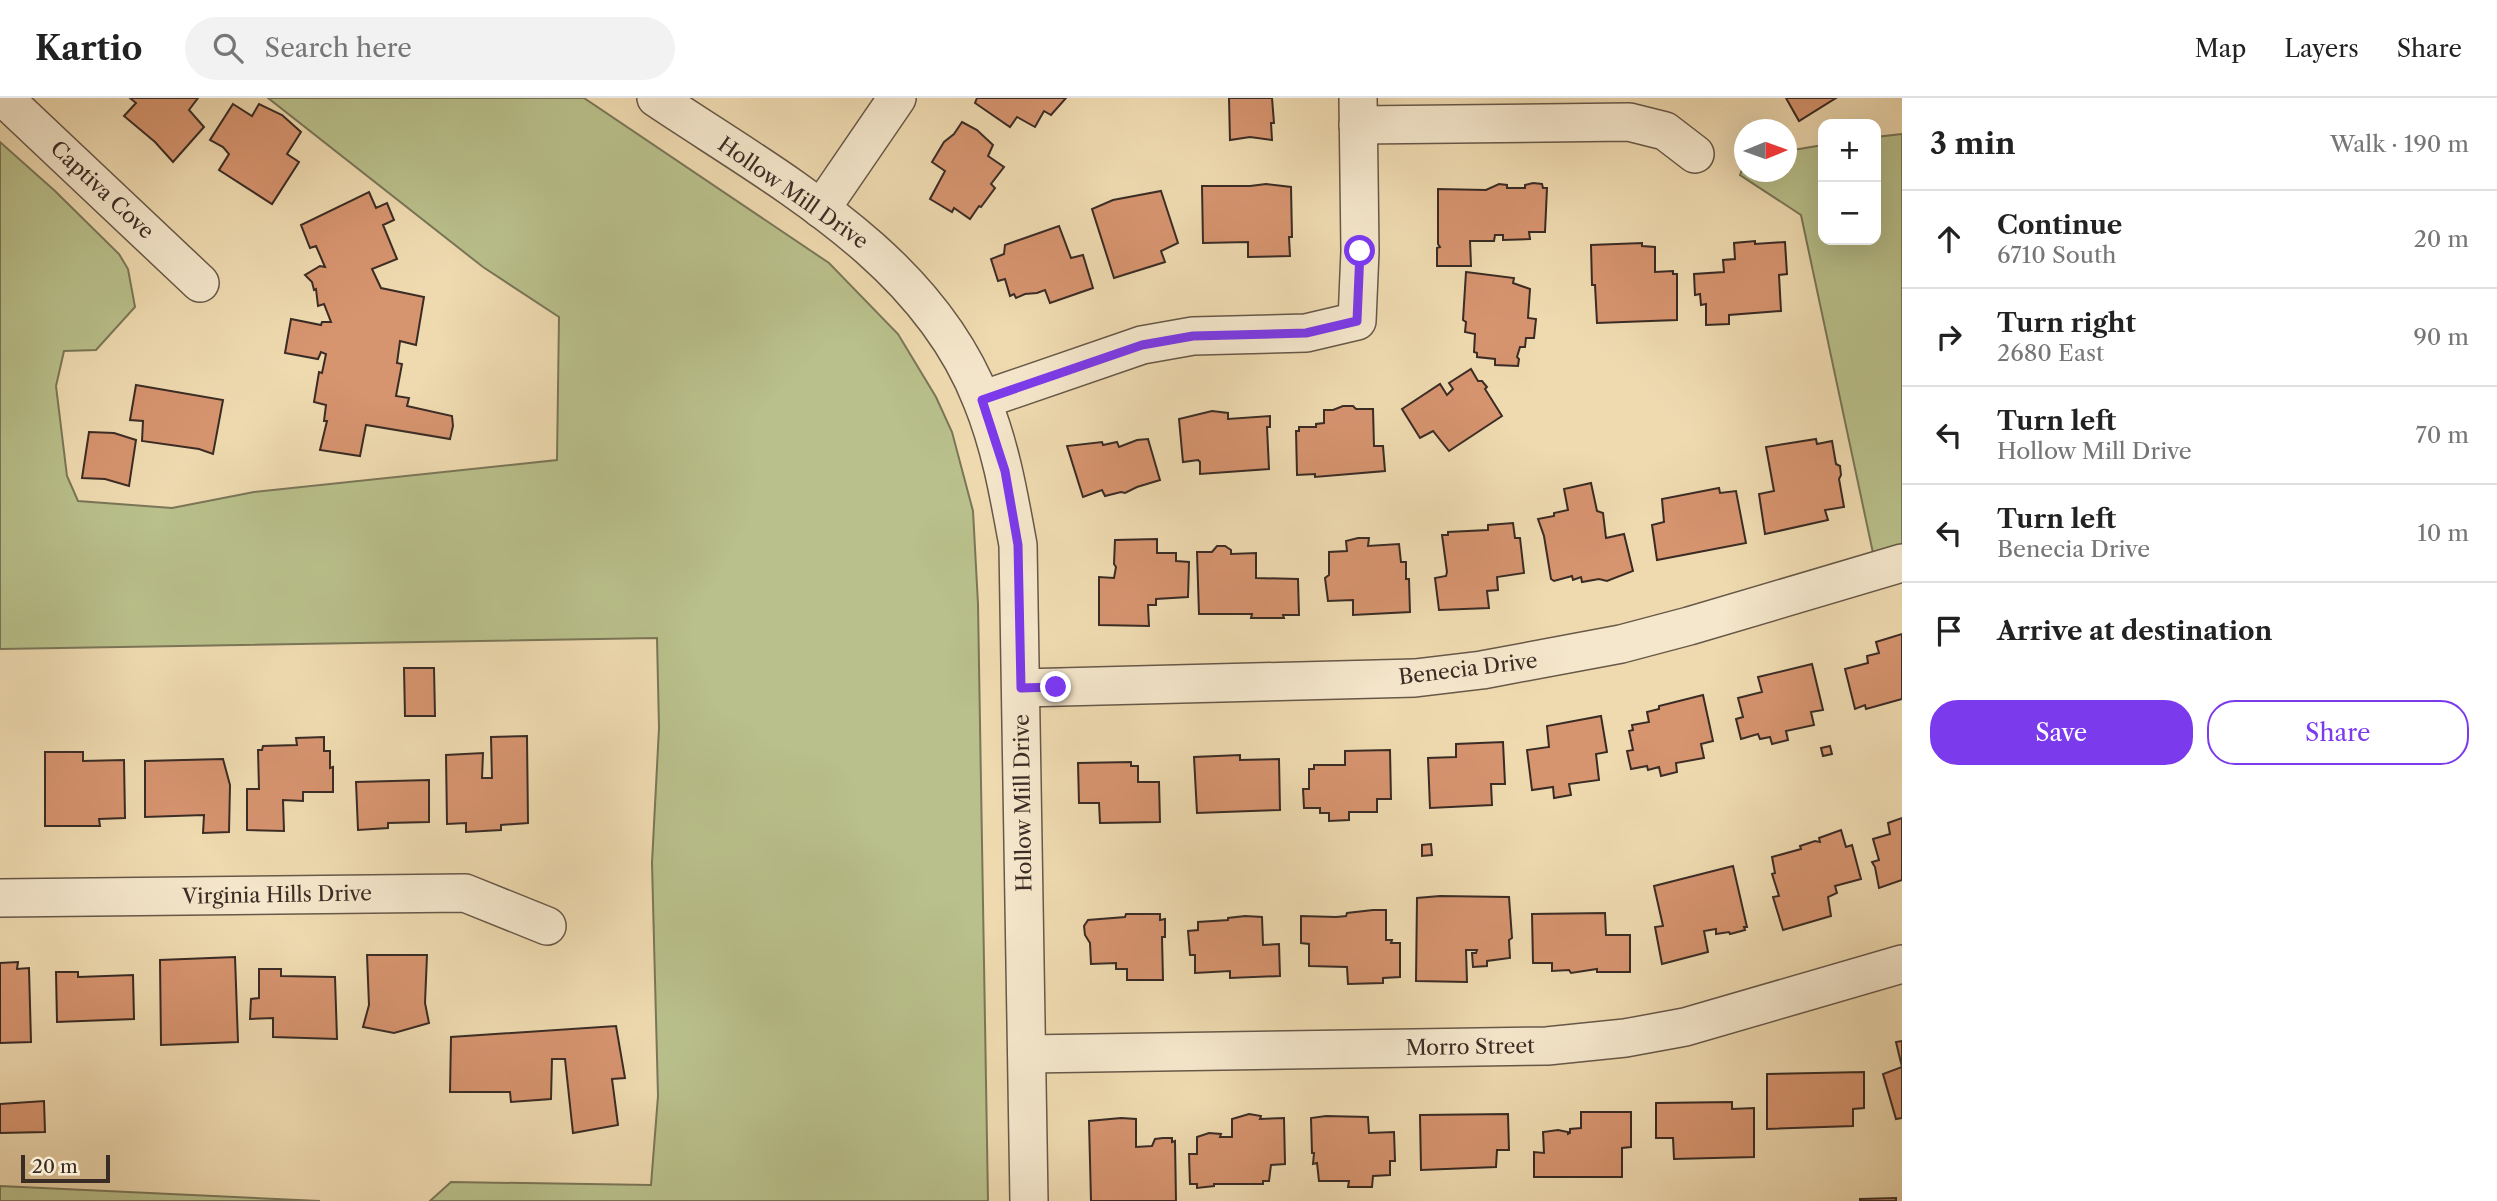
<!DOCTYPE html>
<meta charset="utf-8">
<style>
:root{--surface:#fff;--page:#f2f2f2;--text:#222;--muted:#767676;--line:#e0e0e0;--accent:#7c3aed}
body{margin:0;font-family:"Libre Caslon Text",serif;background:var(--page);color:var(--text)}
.controls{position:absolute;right:21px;top:21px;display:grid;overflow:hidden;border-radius:14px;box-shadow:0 7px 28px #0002}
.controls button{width:63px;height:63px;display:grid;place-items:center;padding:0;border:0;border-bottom:2px solid var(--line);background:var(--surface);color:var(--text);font:35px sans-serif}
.compass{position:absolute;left:1734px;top:21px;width:63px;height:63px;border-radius:50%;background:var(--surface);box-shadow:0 7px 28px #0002;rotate:89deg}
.scale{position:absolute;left:21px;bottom:18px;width:89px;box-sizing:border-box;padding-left:7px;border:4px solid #3a2c25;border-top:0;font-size:19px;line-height:24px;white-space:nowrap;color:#3a2c25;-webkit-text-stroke:5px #f5e7cc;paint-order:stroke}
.stop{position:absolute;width:21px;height:21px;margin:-16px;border:5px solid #7c3aed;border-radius:50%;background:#fff}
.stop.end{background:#7c3aed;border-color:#fff;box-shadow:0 2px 7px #0008}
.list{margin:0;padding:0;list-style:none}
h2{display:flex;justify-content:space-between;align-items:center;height:91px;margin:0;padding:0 28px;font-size:30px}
h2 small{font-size:23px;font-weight:400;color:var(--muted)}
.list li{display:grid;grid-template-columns:46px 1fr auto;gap:21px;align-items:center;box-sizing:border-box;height:98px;padding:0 28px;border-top:2px solid var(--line)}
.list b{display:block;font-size:26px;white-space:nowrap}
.list p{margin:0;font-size:23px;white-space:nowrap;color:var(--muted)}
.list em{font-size:23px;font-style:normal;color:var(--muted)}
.actions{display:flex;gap:14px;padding:21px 28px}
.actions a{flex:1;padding:16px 0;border:2px solid var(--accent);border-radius:28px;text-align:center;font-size:24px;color:var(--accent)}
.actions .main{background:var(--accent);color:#fff}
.icon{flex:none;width:38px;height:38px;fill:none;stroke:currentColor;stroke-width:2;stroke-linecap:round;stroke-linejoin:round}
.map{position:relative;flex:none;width:1902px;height:1103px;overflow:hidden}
header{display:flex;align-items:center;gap:42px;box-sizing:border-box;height:98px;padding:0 35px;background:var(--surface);border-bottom:2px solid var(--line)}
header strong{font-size:33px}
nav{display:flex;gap:38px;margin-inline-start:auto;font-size:24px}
.search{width:490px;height:63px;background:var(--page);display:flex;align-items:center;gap:18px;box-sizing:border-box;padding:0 24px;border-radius:38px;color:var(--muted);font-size:26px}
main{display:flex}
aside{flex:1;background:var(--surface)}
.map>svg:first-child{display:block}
</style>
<header>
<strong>Kartio</strong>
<div class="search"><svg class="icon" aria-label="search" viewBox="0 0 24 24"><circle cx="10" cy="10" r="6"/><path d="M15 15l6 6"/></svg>Search here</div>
<nav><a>Map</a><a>Layers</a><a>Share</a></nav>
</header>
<main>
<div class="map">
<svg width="1902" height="1103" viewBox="0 0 1902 1103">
<rect width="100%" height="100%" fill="#efdab0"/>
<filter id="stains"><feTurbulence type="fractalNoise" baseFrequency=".00286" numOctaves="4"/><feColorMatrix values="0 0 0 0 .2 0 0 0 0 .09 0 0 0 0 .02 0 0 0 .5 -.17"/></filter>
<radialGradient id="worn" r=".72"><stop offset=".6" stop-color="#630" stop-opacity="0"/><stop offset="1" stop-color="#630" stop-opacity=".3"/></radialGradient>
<g fill="#b9c08b" stroke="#7a7658" stroke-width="2">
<path d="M268 0H584L829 165 898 236 936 299 952 334 973 413 978 506 988 1103H430L451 1084 651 1087 658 998 652 765 659 630 657 540 0 551V44L55 93 119 156 128 171 135 209 96 252 64 253 56 288 67 378 78 403 172 410 254 394 557 362 559 219 483 169Z"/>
<path d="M1902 36V447L1873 455 1801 117 1740 77 1744 66V74H1786L1787 53 1823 47V142H1876V39Z"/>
<path d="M0 1088 320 1103H0Z"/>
</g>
<g fill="#d6946f" stroke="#3a2c25" stroke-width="2">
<path d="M130 0H198L189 12 204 29 173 64 155 44 124 18 136 5Z"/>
<path d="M977 0H1066L1051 17 1044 13 1035 29 1017 19 1010 29 975 5Z"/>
<path d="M1229 0H1272L1274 25H1271L1272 42 1250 39 1230 42Z"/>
<path d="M1786 0H1836L1799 23Z"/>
<path d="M233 6 252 18 259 6 282 17 301 34 287 56 299 64 272 106 219 72 229 56 223 49 210 42Z"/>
<path d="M962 24 977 32 993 47 988 58 1004 69 991 86 995 90 981 109 979 108 970 121 954 110 952 114 930 101 945 73 932 64 944 44 954 36Z"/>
<path d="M1533 85 1542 86 1543 90H1547L1545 134H1529L1530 141 1503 142V137H1495L1494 143H1470L1471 168H1437V150L1440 149 1438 146V91L1486 92 1499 86 1507 87V90H1525V87Z"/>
<path d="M1266 86 1291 89 1292 139H1289L1290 158 1248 159V144L1203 145 1202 88H1250Z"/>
<path d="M1161 93 1178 145 1161 153 1165 164 1114 180 1092 111 1113 102Z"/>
<path d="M369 94 376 110 387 105 394 122 383 127 397 161 372 171 381 190 424 199 416 247 400 243 397 265 402 266 396 298 409 300 407 308 452 318 453 328 450 341 366 327 360 358 320 352 327 323H324L326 307 314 304 319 274 322 275 326 256 321 254 318 261 285 255 291 221 321 227 322 224H331L324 206 318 208 316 191 314 192 312 184 305 177 320 168 325 169 316 148 310 150 301 127Z"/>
<path d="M1059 128 1071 160 1083 157 1093 190 1050 205 1045 192 1037 195 1025 196 1016 200 1014 196 1010 198 1005 181 998 183 991 161 1004 156 1005 147Z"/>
<path d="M1755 143V146L1785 144 1787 176 1779 177 1781 213 1729 217V226L1706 227V206L1701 207 1700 196 1695 197 1694 176 1724 174 1723 162 1735 161 1734 145Z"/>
<path d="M1642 145V148L1655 149V174L1673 173V176H1677V222L1597 225 1595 187H1592L1591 147Z"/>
<path d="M1466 174 1514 180 1513 185 1530 191 1528 220 1536 221 1534 240H1526L1525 249H1520L1517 259 1519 261 1518 268 1495 267V261L1477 259V255L1474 254 1475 236 1465 234 1466 224 1463 222Z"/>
<path d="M1471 271 1478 283H1482L1487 289 1485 291 1502 318 1449 353 1433 333 1420 340 1402 311 1440 286 1447 297 1453 291 1449 285Z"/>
<path d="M136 287 223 302 213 356 199 351 142 343 143 323 130 322Z"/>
<path d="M1343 308H1353L1356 311H1373L1374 348H1383L1385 373 1315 379V376L1297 377 1296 333H1299V329H1316V326L1324 325V312H1333Z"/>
<path d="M1212 313 1228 315V321L1270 318V329H1267L1269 371 1200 376V364L1198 362 1183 364 1179 321Z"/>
<path d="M89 334 114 335 136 342 129 388 105 381 82 380Z"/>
<path d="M1148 341 1160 382 1137 389 1125 395 1121 394 1105 398 1102 392 1083 399 1067 348 1102 344 1103 347 1117 344 1119 349 1137 342Z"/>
<path d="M1816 341 1817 346 1832 343 1836 366 1840 368 1841 377 1839 381 1844 409 1825 412 1828 422 1765 436 1759 396 1774 393 1766 349Z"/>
<path d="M1591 385 1597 413 1603 415 1606 440 1624 436 1633 473 1607 483 1599 481 1582 484 1581 479 1573 482 1572 478 1554 483 1551 481 1544 438 1538 421 1554 418V415L1568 412 1564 391Z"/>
<path d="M1719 390 1720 395 1736 393 1746 445 1657 462 1652 427 1664 424 1662 401Z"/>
<path d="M1513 425 1515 440H1520L1524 475 1497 479 1498 492 1487 493 1489 510 1439 512 1435 480 1446 478 1447 474 1442 437H1448V434L1488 432V427Z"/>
<path d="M1358 440H1369L1368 448 1399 446 1401 464H1406V481H1409L1410 514 1353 517V502L1328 503 1325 480 1329 477V454L1347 453 1346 443Z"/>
<path d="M1157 441V455H1176V463L1189 464 1188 499 1156 501V507H1148L1149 528 1099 527V479L1114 480 1116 469 1114 466 1115 442Z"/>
<path d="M1217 448H1225L1231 452V456L1256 455V480L1298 481 1299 517H1283L1284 520H1251L1252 516H1199L1197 454H1212Z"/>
<path d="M1902 536V601L1866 611 1865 607 1855 611 1845 571 1868 565 1867 558 1879 555 1876 544Z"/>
<path d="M1812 566 1823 612 1811 614 1814 627 1786 633 1788 642 1772 646 1770 639 1760 641 1758 636 1741 641 1736 621 1743 619 1738 600 1762 594 1758 579Z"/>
<path d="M404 570H434L435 618H405Z"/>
<path d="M1703 597 1713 643 1701 646 1704 660 1676 665 1677 674 1661 678 1659 669 1648 672 1647 668 1631 671 1627 653 1633 652 1629 633 1633 632 1632 627 1649 624 1647 614 1659 611V608Z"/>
<path d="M1601 618 1607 654 1596 656 1599 682 1569 686 1571 697 1554 700 1553 689 1532 692 1527 652 1549 649 1547 628Z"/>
<path d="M527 638 528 725 501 727V732L466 734V725L447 726 446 657 483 655 482 680H492L491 639Z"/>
<path d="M324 639V653H330V670L333 669V694H303V703L283 702 284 733 247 732V691H259L258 652H262L263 648 297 647 296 640Z"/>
<path d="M1503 644 1505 686H1491L1492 707 1430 710 1428 660 1456 659V646Z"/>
<path d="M1830 648 1832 656 1823 658 1821 650Z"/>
<path d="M1390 652 1391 701H1377V714H1349V722L1329 723V715H1320V710H1304L1303 691H1309V671H1314V667H1345V653Z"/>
<path d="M45 654H83V663L124 662 125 720 99 721 100 728H45Z"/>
<path d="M1240 657V662L1279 661 1280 712 1197 715 1194 659Z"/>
<path d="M223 661 230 687 229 734 203 735 204 717 145 719V663Z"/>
<path d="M1131 664V668H1138V684H1159L1160 724 1100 725 1099 705H1079L1078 665Z"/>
<path d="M429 682V724L388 725V730L358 732 356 684Z"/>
<path d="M1902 720V782L1879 790 1875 769 1872 764 1879 762 1873 741 1890 736 1888 725Z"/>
<path d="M1841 732 1846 749 1852 747 1861 781 1835 788 1837 795 1828 799 1831 818 1783 832 1773 799 1779 798 1772 776 1775 775 1772 759 1801 751 1800 748 1815 743 1820 744 1819 740Z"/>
<path d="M1431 746 1432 757 1422 758V747Z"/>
<path d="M1733 768 1747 829H1744L1745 832 1730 836 1729 834 1716 836V831L1704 833 1708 854 1662 866 1655 829 1663 828 1654 788Z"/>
<path d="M1440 798 1509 799 1512 840 1509 842 1510 860 1487 863V868L1473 869 1472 855H1476L1477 852H1466L1467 884 1416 883 1417 800Z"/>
<path d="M1373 812H1386V842H1392L1391 845H1400V879L1383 880V885L1348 886 1347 869 1309 868V846L1301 845V818L1336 819 1346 818 1347 815Z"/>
<path d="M1605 815 1606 837H1630V874H1597V871L1571 875 1569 872 1552 873V865H1533L1532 816Z"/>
<path d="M1126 816H1160V822L1165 821V839H1162L1163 882H1127V871H1116V865L1091 866 1090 845 1085 837 1084 828 1088 822 1125 819Z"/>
<path d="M1245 818 1262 819 1263 847 1279 846 1280 878 1230 880V873L1195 875V857H1190L1188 833 1198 832V824L1228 822V820Z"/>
<path d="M367 857H427L425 905 429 925 394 935 363 929 369 907Z"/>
<path d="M235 859 238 944 161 947 160 862Z"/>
<path d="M18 864 17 871 29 870 31 944 0 945V865Z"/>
<path d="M259 871H281V878L335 879 337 941 273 939V920L250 921 251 901 259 900Z"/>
<path d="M56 874H78V879L133 877 134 921 57 924Z"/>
<path d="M616 928 625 980 612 981 618 1027 573 1035 565 961H552L551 1001 511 1004 510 994H450L451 939Z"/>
<path d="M1902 943V1020L1896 1021 1883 976 1902 969 1896 944Z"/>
<path d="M1864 974V1010L1853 1011V1028L1767 1031V976Z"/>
<path d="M44 1003 45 1034 0 1035V1006Z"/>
<path d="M1732 1004V1011L1754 1010V1059L1674 1061 1673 1040H1656V1005Z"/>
<path d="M1581 1014H1631V1049L1622 1050V1079H1534V1054L1544 1055 1543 1034 1558 1032 1568 1034V1036L1570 1035V1031L1581 1030Z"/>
<path d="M1249 1016 1261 1018 1260 1021 1284 1020 1285 1066 1271 1067 1269 1083H1263V1086H1214V1088L1197 1090V1086H1190L1189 1056H1197V1039L1209 1035 1221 1036 1220 1039H1232V1021Z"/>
<path d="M1508 1016 1509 1052H1497L1496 1069 1421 1072 1420 1017Z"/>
<path d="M1326 1018 1368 1019 1369 1035 1394 1034 1395 1063H1390V1077L1373 1078 1372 1089H1348L1349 1083H1319L1317 1065 1313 1066 1314 1055H1312L1311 1020Z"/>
<path d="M1121 1020 1136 1021V1049L1152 1048 1155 1041 1163 1040H1172V1044L1175 1043 1176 1103H1091L1089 1023Z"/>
<path d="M1896 1100V1103H1860V1101Z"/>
</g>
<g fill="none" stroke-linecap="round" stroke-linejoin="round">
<defs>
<g id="minor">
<path d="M4 0 200 185"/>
<path d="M656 0C778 82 926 159 982 303 1001 350 1009 398 1018 447L1029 1103"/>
<path d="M1358 27 1629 24 1665 33 1695 56"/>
<path d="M821 111 897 0"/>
<path d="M982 302 1142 247 1193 238 1306 235 1357 223 1360 153 1358 0"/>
<path d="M1021 590 1415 580 1482 572 1621 546 1689 528 1902 465"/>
<path d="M0 800 465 795 547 828"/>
<path d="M1027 956 1547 948 1625 940 1685 929 1902 866"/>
</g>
</defs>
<use href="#minor" stroke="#675848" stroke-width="40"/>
<use href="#minor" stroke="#f5e7cc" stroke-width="37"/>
</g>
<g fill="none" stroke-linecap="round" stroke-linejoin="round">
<path stroke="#7c3aed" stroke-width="9" d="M1056 589 1021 590 1018 447 1005 373 982 302 1142 247 1193 238 1306 235 1357 223 1360 153"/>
</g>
<g text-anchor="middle" stroke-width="6" stroke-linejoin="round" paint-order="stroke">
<g font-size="21" fill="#3a2c25" stroke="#f5e7cc">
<text transform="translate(102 92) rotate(43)" y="7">Captiva Cove</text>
<text transform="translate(793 95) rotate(35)" y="7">Hollow Mill Drive</text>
<text transform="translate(1468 571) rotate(-7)" y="7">Benecia Drive</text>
<text transform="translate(1023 705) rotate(-91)" y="7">Hollow Mill Drive</text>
<text transform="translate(277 797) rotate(-1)" y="7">Virginia Hills Drive</text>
<text transform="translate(1470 949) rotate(-1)" y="7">Morro Street</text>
</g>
</g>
<rect width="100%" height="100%" filter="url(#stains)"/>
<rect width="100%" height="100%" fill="url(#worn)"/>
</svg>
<div class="controls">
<button>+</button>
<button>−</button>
</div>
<svg class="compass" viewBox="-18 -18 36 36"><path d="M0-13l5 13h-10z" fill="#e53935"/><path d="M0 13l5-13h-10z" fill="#767676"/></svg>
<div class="scale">20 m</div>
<div class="stop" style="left:1360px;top:153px"></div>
<div class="stop end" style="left:1056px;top:589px"></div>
</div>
<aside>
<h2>3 min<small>Walk · 190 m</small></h2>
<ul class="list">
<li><svg class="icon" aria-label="ahead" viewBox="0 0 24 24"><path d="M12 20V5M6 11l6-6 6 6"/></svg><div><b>Continue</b><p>6710 South</p></div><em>20 m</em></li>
<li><svg class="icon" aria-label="right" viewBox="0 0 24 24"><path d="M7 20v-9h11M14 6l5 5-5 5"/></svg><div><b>Turn right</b><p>2680 East</p></div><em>90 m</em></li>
<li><svg class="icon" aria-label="left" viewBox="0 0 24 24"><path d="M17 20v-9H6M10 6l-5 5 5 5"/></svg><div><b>Turn left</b><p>Hollow Mill Drive</p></div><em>70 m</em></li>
<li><svg class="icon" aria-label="left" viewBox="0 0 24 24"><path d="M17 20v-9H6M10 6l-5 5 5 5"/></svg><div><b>Turn left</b><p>Benecia Drive</p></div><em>10 m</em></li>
<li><svg class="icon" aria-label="arrive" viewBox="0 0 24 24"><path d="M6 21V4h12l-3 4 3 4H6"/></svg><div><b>Arrive at destination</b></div></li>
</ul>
<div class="actions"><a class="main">Save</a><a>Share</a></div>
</aside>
</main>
